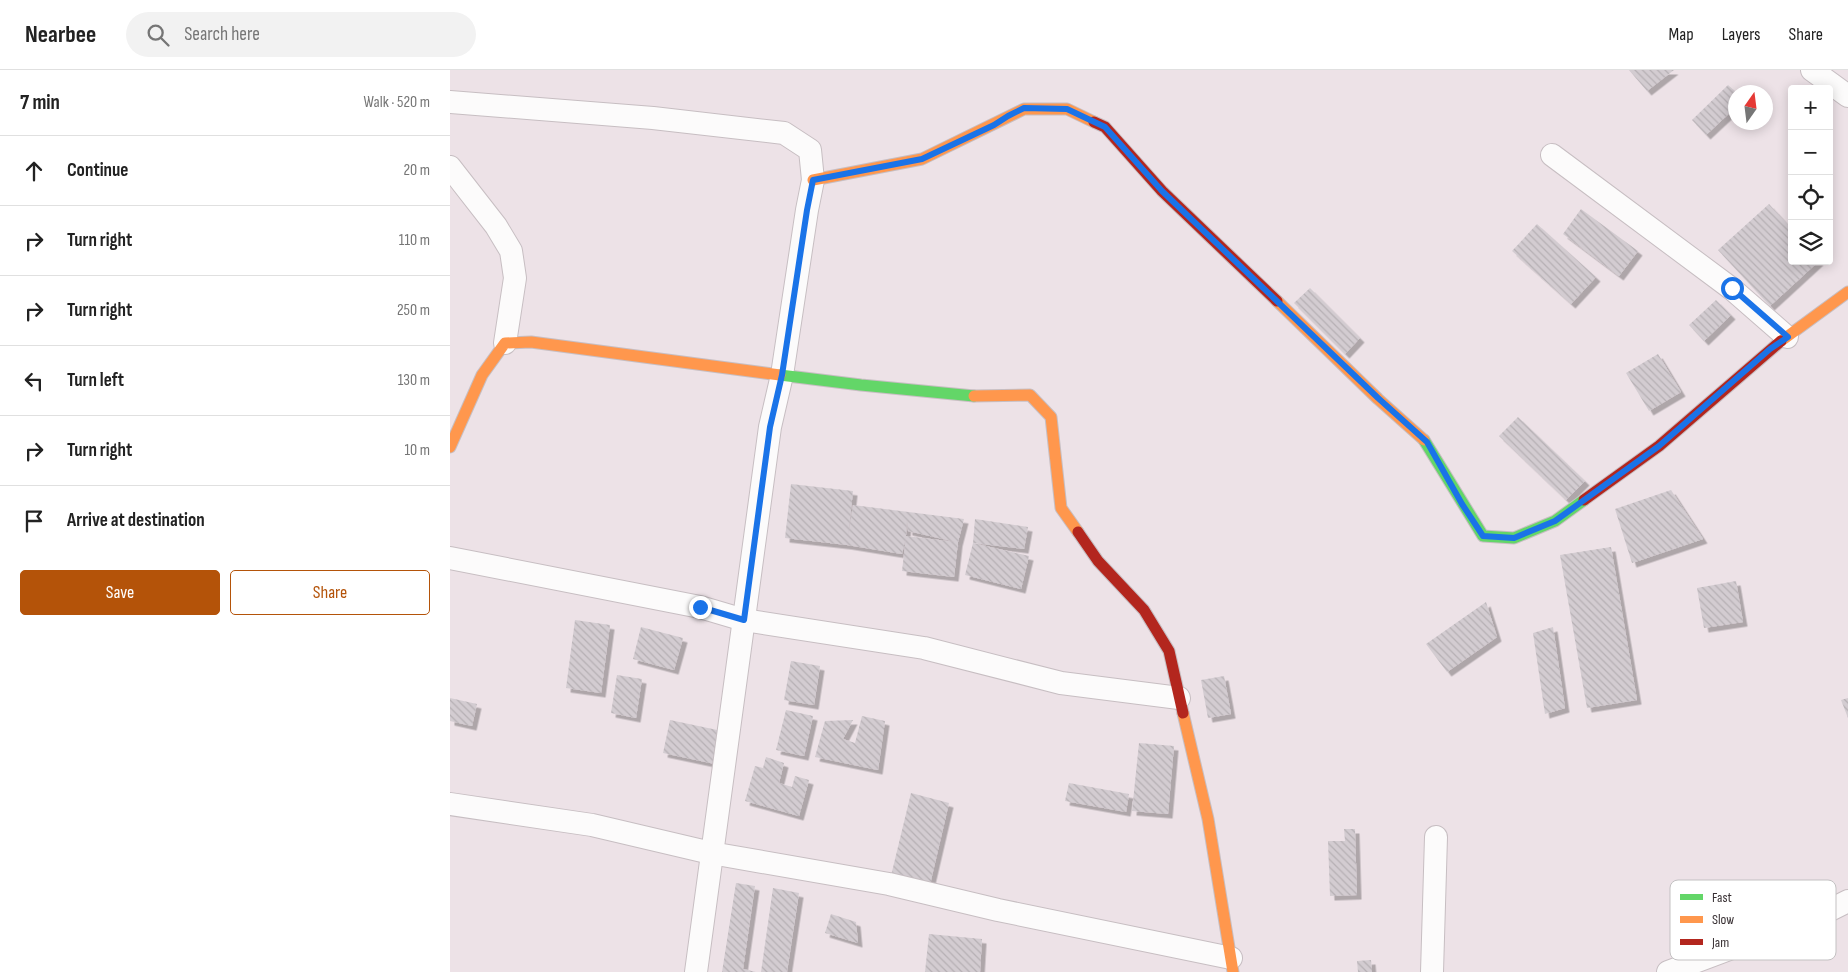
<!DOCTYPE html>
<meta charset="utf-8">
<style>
:root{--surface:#fff;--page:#f2f2f2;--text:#222;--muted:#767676;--line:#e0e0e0;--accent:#b45309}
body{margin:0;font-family:"Sofia Sans Condensed",sans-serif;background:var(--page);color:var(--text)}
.controls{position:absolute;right:15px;top:15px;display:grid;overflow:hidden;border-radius:5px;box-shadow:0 2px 12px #0003}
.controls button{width:45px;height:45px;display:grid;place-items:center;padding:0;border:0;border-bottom:1px solid var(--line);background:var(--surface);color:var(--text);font:25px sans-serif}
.compass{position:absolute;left:1278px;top:15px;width:45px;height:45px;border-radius:50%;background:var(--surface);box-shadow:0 2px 12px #0003;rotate:14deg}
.stop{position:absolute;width:15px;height:15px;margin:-11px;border:4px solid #1a73e8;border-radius:50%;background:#fff}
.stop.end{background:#1a73e8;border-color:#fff;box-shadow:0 1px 5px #0008}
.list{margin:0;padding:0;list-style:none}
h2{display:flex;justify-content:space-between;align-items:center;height:65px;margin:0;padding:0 20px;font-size:21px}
h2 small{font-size:16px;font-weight:400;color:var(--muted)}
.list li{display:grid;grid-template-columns:32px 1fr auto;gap:15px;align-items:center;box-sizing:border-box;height:70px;padding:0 20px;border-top:1px solid var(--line)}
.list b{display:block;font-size:19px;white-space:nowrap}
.list em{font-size:16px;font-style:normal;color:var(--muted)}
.actions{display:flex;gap:10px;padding:15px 20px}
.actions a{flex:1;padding:11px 0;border:1px solid var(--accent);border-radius:5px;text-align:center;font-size:18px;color:var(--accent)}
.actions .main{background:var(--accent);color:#fff}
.icon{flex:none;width:28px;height:28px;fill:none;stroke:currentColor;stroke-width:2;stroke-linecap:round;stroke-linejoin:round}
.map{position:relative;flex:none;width:1398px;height:902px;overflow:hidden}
header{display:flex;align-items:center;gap:30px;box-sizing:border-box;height:70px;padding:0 25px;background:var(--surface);border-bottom:1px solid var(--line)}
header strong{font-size:24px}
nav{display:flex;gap:28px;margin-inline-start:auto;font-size:18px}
.search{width:350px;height:45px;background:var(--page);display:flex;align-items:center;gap:12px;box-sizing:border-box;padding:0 18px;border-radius:28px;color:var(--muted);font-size:19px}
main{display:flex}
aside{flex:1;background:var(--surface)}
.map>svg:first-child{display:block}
</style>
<header>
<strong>Nearbee</strong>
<div class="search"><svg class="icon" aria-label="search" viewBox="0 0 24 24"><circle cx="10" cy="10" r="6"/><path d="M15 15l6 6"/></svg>Search here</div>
<nav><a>Map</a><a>Layers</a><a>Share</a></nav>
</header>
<main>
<aside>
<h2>7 min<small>Walk · 520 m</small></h2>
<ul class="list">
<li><svg class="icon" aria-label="ahead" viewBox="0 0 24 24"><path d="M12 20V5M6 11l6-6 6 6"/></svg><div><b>Continue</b></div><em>20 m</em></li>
<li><svg class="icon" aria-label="right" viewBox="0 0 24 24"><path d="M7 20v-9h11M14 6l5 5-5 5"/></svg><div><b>Turn right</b></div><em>110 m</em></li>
<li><svg class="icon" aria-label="right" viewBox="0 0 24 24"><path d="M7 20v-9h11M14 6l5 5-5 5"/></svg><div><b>Turn right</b></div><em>250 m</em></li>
<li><svg class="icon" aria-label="left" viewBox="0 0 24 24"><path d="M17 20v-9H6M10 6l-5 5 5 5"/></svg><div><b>Turn left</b></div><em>130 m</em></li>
<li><svg class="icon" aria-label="right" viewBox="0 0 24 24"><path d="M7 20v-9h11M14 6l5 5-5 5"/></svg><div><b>Turn right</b></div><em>10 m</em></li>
<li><svg class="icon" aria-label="arrive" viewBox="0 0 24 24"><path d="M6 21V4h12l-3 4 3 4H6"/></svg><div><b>Arrive at destination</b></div></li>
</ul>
<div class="actions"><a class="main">Save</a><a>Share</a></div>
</aside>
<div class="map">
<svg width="1398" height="902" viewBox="0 0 1398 902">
<defs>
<pattern id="building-back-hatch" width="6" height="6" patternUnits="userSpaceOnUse" patternTransform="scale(1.25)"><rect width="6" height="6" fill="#d3ccd1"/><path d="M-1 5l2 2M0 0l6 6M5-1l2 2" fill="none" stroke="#b6b0b4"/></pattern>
<filter id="shadow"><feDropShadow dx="4.5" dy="4.5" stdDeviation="0" flood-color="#0004"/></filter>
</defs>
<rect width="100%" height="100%" fill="#ede2e7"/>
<g fill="url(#building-back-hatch)" fill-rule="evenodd" filter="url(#shadow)">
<path d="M1179 0H1224L1197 21Z"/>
<path d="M1278 15 1286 22V37L1256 65 1242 50Z"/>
<path d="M1319 134 1342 159V191H1369L1320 236 1268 180Z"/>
<path d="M1131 139 1188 181 1169 206 1113 164Z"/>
<path d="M1087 154 1146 207 1121 234 1062 181Z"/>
<path d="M860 218 910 268 895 284 844 233Z"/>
<path d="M1266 230 1281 245 1254 271 1239 255Z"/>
<path d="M1208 284 1231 322 1199 341 1176 303Z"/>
<path d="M1068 347 1135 411 1116 430 1049 366Z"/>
<path d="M341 414 403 421 398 467 403 435 514 449 508 472 504 507 452 501 456 467 452 484 397 475 335 468ZM457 448 458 461 506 472 456 466Z"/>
<path d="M1221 420 1253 469 1182 493 1165 439Z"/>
<path d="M525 449 578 457 574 479 523 473Z"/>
<path d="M523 473 579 486 571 519 515 505Z"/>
<path d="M1161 477 1187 630 1137 638 1110 485Z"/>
<path d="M1286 511 1293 552 1254 558 1247 518Z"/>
<path d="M1036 532 1047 567 997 602 976 574Z"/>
<path d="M125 550 160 555 151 623 116 618Z"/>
<path d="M191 557 233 568 224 600 183 589Z"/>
<path d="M1103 557 1115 638 1095 644 1083 563Z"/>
<path d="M341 591 370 596 364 635 334 630Z"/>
<path d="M167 605 192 609 186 648 161 643Z"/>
<path d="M774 606 781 644 758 648 751 610Z"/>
<path d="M0 628 27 634 22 656 0 651Z"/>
<path d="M1398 628V648L1391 630Z"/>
<path d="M336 640 363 646 354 686 326 680Z"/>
<path d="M412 646 435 651 428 700 365 687 375 651 403 650 393 669 405 673Z"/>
<path d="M220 650 272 661 265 694 213 683Z"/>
<path d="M689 673 724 676 718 744 682 741Z"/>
<path d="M316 687 334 693 329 713 342 717 345 706 359 710 349 746 295 731 305 696 313 698Z"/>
<path d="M619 713 679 724 676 742 615 731Z"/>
<path d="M461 723 499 733 478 823 439 814Z"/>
<path d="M894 759H905L907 825 880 826 878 771H895Z"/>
<path d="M286 813 305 816 293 899 306 902H272Z"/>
<path d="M323 818 349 823 337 902H311Z"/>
<path d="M381 844 406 852 408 873 375 863Z"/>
<path d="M479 864 532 869 530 902H475Z"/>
<path d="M921 890 922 902H908L907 891Z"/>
</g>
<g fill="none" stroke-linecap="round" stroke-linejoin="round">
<defs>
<g id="street">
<path d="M1362 0 1398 26"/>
<path d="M0 32 203 48 334 63 360 80 363 110 357 140 332 305 320 357 246 902"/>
<path d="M1102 85 1282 219 1337 267"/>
<path d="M0 97 46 156 61 181 65 208 55 273"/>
<path d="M0 488 250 537 294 550 474 578 611 613 729 628"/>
<path d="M0 734 142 755 261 783 439 814 548 840 781 888"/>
<path d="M982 902 986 767"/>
<path d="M1218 902 1370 845 1398 831"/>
</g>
<g id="fast">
<path d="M330 305 411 315 524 326"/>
<path d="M974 370 1033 466 1064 468 1105 451 1134 430"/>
</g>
<g id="slow">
<path d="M363 110 472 89 574 39H617L644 52"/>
<path d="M827 231 928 329 974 370"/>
<path d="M1331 271 1398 222"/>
<path d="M524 326 580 325 601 347 611 438 628 462"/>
<path d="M0 377 32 305 55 273 81 272 330 305"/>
<path d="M733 643 758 749 783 902"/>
</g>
<g id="jam">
<path d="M644 52 655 57 712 121 827 231"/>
<path d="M1134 430 1209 376 1331 271"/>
<path d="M628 462 648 491 694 540 719 581 733 643"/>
</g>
</defs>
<use href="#street" stroke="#c7bec2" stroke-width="24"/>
<use href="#fast" stroke="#c7bec2" stroke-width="13"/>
<use href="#slow" stroke="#c7bec2" stroke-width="13"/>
<use href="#jam" stroke="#c7bec2" stroke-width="13"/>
<use href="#street" stroke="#fcfbfb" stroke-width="22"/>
<use href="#fast" stroke="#63d668" stroke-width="11"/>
<use href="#slow" stroke="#ff974d" stroke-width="11"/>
<use href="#jam" stroke="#b3261e" stroke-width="11"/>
</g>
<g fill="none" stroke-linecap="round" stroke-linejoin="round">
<path stroke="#1a73e8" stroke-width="6" d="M250 537 294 550 320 357 332 305 357 140 363 110 472 89 544 55 558 46 574 38 617 39 655 57 712 121 928 328 977 372 1012 434 1033 466 1064 468 1105 451 1209 376 1320 279 1338 267 1282 218"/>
</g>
<rect x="1220" y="810" width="166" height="80" rx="8" fill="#fff" stroke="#c3c1c2" stroke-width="1"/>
<rect x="1230" y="824" width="23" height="6" fill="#63d668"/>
<rect x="1230" y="846" width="23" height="7" fill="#ff974d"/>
<rect x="1230" y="869" width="23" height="6" fill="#b3261e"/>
<g font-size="14" fill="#372f32">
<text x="1262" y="832">Fast</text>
<text x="1262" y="854">Slow</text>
<text x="1262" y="877">Jam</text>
</g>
</svg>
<div class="controls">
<button>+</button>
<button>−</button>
<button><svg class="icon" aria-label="locate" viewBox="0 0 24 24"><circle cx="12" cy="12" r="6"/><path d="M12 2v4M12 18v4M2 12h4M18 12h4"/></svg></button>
<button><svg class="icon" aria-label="layers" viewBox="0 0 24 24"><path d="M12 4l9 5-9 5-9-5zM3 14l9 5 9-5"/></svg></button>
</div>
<svg class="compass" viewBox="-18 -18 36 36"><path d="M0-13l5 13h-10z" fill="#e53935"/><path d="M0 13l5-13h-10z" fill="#767676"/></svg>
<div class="stop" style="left:1282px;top:218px"></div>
<div class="stop end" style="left:250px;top:537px"></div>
</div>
</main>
